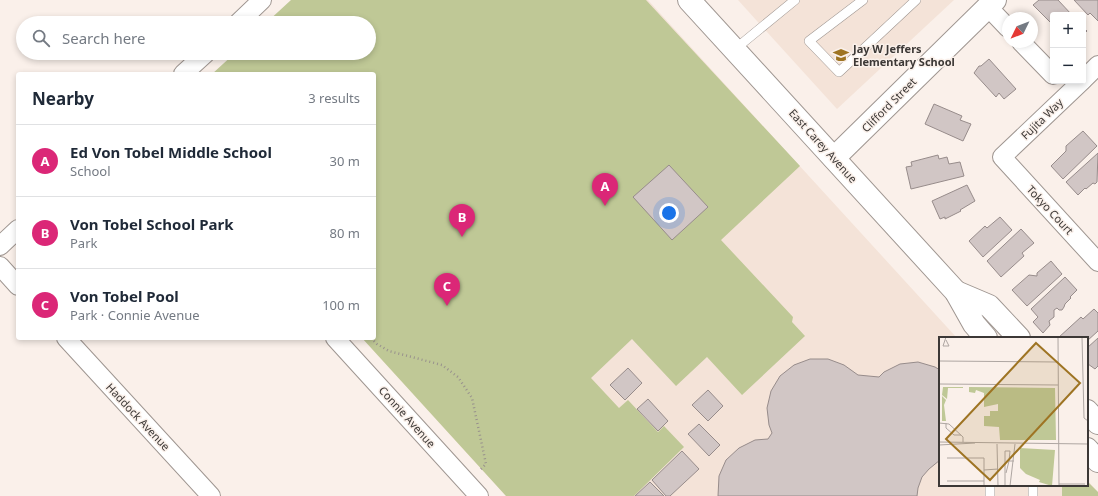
<!DOCTYPE html>
<meta charset="utf-8">
<style>
:root{--surface:#fff;--page:#f2f2f3;--text:#1f2937;--muted:#747a83;--line:#e0e1e3;--accent:#db2777}
body{margin:0;font-family:"Noto Sans",sans-serif;background:var(--page);color:var(--text)}
.controls{position:absolute;right:12px;top:12px;display:grid;overflow:hidden;border-radius:4px;box-shadow:0 2px 6px #0003}
.controls button{width:36px;height:36px;display:grid;place-items:center;padding:0;border:0;border-bottom:1px solid var(--line);background:var(--surface);color:var(--text);font:20px sans-serif}
.compass{position:absolute;left:1002px;top:12px;width:36px;height:36px;border-radius:50%;background:var(--surface);box-shadow:0 2px 6px #0003;rotate:227deg}
.you{position:absolute;left:669px;top:213px;width:14px;height:14px;margin:-10px;border:3px solid #fff;border-radius:50%;background:#1a73e8;box-shadow:0 0 0 6px #1a73e833}
.badge{display:grid;place-items:center;width:26px;height:26px;border-radius:50%;background:var(--accent);color:#fff;font-size:13px;font-weight:700}
.pin{position:absolute;translate:-50% -33px;filter:drop-shadow(0 1px 2px #0008)}
.pin::after{content:'';position:absolute;top:21px;width:14px;height:12px;background:inherit;clip-path:polygon(0 0,100% 0,50% 100%)}
.list{margin:0;padding:0;list-style:none}
h2{display:flex;justify-content:space-between;align-items:center;height:52px;margin:0;padding:0 16px;font-size:17px}
h2 small{font-size:13px;font-weight:400;color:var(--muted)}
.list li{display:grid;grid-template-columns:26px 1fr auto;gap:12px;align-items:center;box-sizing:border-box;height:72px;padding:0 16px;border-top:1px solid var(--line)}
.list b{display:block;font-size:15px;white-space:nowrap}
.list p{margin:0;font-size:13px;white-space:nowrap;color:var(--muted)}
.list em{font-size:13px;font-style:normal;color:var(--muted)}
.icon{flex:none;width:22px;height:22px;fill:none;stroke:currentColor;stroke-width:2;stroke-linecap:round;stroke-linejoin:round}
.map{position:relative;flex:none;width:1098px;height:496px;overflow:hidden}
.search{position:absolute;background:var(--surface);box-shadow:0 2px 6px #0003;left:16px;top:16px;width:360px;height:44px;display:flex;align-items:center;gap:10px;box-sizing:border-box;padding:0 14px;border-radius:22px;color:var(--muted);font-size:15px}
.panel{position:absolute;background:var(--surface);box-shadow:0 2px 6px #0003;left:16px;top:72px;width:360px;height:268px;border-radius:4px}
.map>svg:first-child{display:block}
</style>
<div class="map">
<svg width="1098" height="496" viewBox="0 0 1098 496">
<rect width="100%" height="100%" fill="#faf0ea"/>
<g fill="#f4e3d8">
<path d="M291 0H648L957 338H940V485H1087V480L1098 492V496H506L362 338H374V74H213L369 53V23Z"/>
<path d="M738 0H954L837 109Z"/>
</g>
<g fill="#bfc896">
<path d="M291 0H646L800 166 721 240 793 317 792 322 805 336 742 395 707 357 676 386 632 339 591 378 619 408 628 400 658 432 664 426 684 447 634 496H506L362 338H374V74H212L235 53H369V23H266Z"/>
<path d="M1087 481 1098 492V496H1062V485H1087Z"/>
</g>
<g fill="#d1c6c5" stroke="#978c8b">
<path d="M1039 0H1058L1072 15H1053V25L1033 5Z"/>
<path d="M1074 0H1098V21L1090 13 1088 15Z"/>
<path d="M1083 27 1087 31 1083 35Z"/>
<path d="M989 59 1016 89 1004 99 999 93 996 97 974 73 979 66H981Z"/>
<path d="M934 104 962 116 960 120 971 124 963 141 925 124Z"/>
<path d="M1083 131 1097 146 1063 179 1051 166 1066 151V146Z"/>
<path d="M1098 153 1097 182 1095 184 1093 183 1086 189 1085 188 1078 195 1066 182Z"/>
<path d="M938 155 939 159 947 157 949 164 960 162 964 176 911 189 906 167 912 166 911 162Z"/>
<path d="M669 165 708 207 672 240 633 197Z"/>
<path d="M967 185 975 201 960 210 961 211 945 219V217L940 219 932 201Z"/>
<path d="M1000 217 1012 230 983 257 969 241 985 226 987 228Z"/>
<path d="M1021 229 1034 243 1022 253 1024 256 1001 277 987 261Z"/>
<path d="M1051 261 1062 274 1027 306 1012 290 1029 275 1037 276V273Z"/>
<path d="M1065 277 1077 290 1070 297 1071 298 1065 304 1064 307 1062 310H1059L1057 308 1054 310V317L1049 321 1050 325 1043 333 1033 322 1038 317 1031 309Z"/>
<path d="M1094 309 1098 313V331L1087 341V338H1058L1081 317 1083 319Z"/>
<path d="M1098 338V366L1095 369 1088 364 1087 348Z"/>
<path d="M810 359H828L844 365 858 375 879 377 884 372 900 364 918 362 935 367 940 370V460L929 469 922 477 918 488 917 496H718L719 476 726 460 739 448 755 440 768 439 772 433 769 425 767 408 771 391 780 376 794 365Z"/>
<path d="M628 368 642 383 625 400 610 385Z"/>
<path d="M708 390 723 406 708 421 692 405Z"/>
<path d="M648 399 668 421 658 431 637 409Z"/>
<path d="M699 424 720 445 709 456 688 434Z"/>
<path d="M682 451 699 469 670 496H666L652 480Z"/>
<path d="M650 482 664 496H635Z"/>
</g>
<g fill="none" stroke-linecap="round" stroke-linejoin="round">
<defs>
<g id="lane">
<path d="M863 0 809 41 839 72 916 0"/>
<path d="M734 50 795 0"/>
<path d="M990 485V496"/>
<path d="M1033 485V496"/>
</g>
<g id="street">
<path d="M988 7 1008 28"/>
<path d="M238 23 262 0"/>
<path d="M1021 42 1053 75"/>
<path d="M183 74 206 53"/>
<path d="M1083 80 1098 65"/>
<path d="M1082 81 1002 157 1098 262"/>
<path d="M0 246 18 229"/>
<path d="M0 266 18 286"/>
<path d="M66 338 211 496"/>
<path d="M335 338 479 496"/>
</g>
<g id="secondary">
<path d="M689 0 956 292 974 324 986 338"/>
<path d="M834 158 995 0"/>
<path d="M956 292 989 306 1019 338"/>
<path d="M1087 411 1098 423"/>
<path d="M1087 449 1098 461"/>
</g>
</defs>
<use href="#lane" stroke="#9f9691" stroke-width="10"/>
<use href="#street" stroke="#9f9691" stroke-width="20"/>
<use href="#secondary" stroke="#9f9691" stroke-width="24"/>
<path stroke="#98918d" stroke-width="2.5" stroke-dasharray="1 3" stroke-linecap="butt" d="M371 338 377 344 389 351 442 365 458 377 472 398 486 464 479 471"/>
<use href="#lane" stroke="#fff" stroke-width="9"/>
<use href="#street" stroke="#fff" stroke-width="18"/>
<use href="#secondary" stroke="#fff" stroke-width="22"/>
</g>
<defs>
<symbol id="school-bare" viewBox="-9 -9 18 18"><path d="M0-5L7-2L0 1L-7-2ZM-4 1L0 2.5L4 1V4Q0 6-4 4Z" fill="#9e7423" stroke="#faf0ea" stroke-width="2.5" paint-order="stroke"/></symbol>
</defs>
<g fill-rule="evenodd">
<use href="#school-bare" x="830" y="44" width="22" height="22"/>
</g>
<g text-anchor="middle" stroke-width="3" stroke-linejoin="round" paint-order="stroke">
<g font-size="11" font-weight="bold" fill="#3c3836" stroke="#faf0ea" text-anchor="start">
<text x="853" y="53">Jay W Jeffers<tspan x="853" dy="13">Elementary School</tspan></text>
</g>
<g font-size="11" fill="#3c3836" stroke="#faf0ea">
<text transform="translate(889 105) rotate(-45)" y="4">Clifford Street</text>
<text transform="translate(1042 119) rotate(-44)" y="4">Fujita Way</text>
<text transform="translate(823 146) rotate(48)" y="4">East Carey Avenue</text>
<text transform="translate(1050 210) rotate(47)" y="4">Tokyo Court</text>
<text transform="translate(138 417) rotate(47)" y="4">Haddock Avenue</text>
<text transform="translate(407 417) rotate(48)" y="4">Connie Avenue</text>
</g>
</g>
<g transform="translate(939 337)">
<rect width="149" height="149" fill="#faf0ea"/>
<path d="M4 50H24V51H9L8 62 3 58ZM30 50 116 51 117 103H61L60 90 45 89V79H51V74H59V67L45 70V56L37 53 36 56 30 55ZM3 59 7 63 5 68 7 84H3ZM81 111 116 113 113 149 100 145 101 143 87 137 81 131Z" fill="#bfc896"/>
<path fill="none" stroke="#aea6a2" stroke-width="1" d="M7 0 4 9H10L7 3M52 0H130M119 0 120 149M143 0 145 81 149 84M0 24 119 25M0 47 119 48M0 84V125M0 86 10 87 24 100V105M7 86V91L15 98H22M0 105 149 107M58 107 59 149M0 108 36 106M8 121H45V149M45 133 59 132M67 136 70 124M8 144H45M120 147H146M66 149V114H71L70 124H75M71 149 76 107"/>
<path fill="#9e7423" fill-opacity="0.15" stroke="#9e7423" stroke-width="2" d="M97 6 141 46 51 143 7 102Z"/>
<rect width="149" height="149" fill="none" stroke="#3c3836" stroke-width="2"/>
</g>
</svg>
<div class="controls">
<button>+</button>
<button>−</button>
</div>
<svg class="compass" viewBox="-18 -18 36 36"><path d="M0-13l5 13h-10z" fill="#e53935"/><path d="M0 13l5-13h-10z" fill="#747a83"/></svg>
<div class="you"></div>
<div class="pin badge" style="left:605px;top:206px">A</div>
<div class="pin badge" style="left:462px;top:237px">B</div>
<div class="pin badge" style="left:447px;top:306px">C</div>
<div class="search"><svg class="icon" aria-label="search" viewBox="0 0 24 24"><circle cx="10" cy="10" r="6"/><path d="M15 15l6 6"/></svg>Search here</div>
<section class="panel">
<h2>Nearby<small>3 results</small></h2>
<ul class="list">
<li><span class="badge">A</span><div><b>Ed Von Tobel Middle School</b><p>School</p></div><em>30 m</em></li>
<li><span class="badge">B</span><div><b>Von Tobel School Park</b><p>Park</p></div><em>80 m</em></li>
<li><span class="badge">C</span><div><b>Von Tobel Pool</b><p>Park · Connie Avenue</p></div><em>100 m</em></li>
</ul>
</section>
</div>
